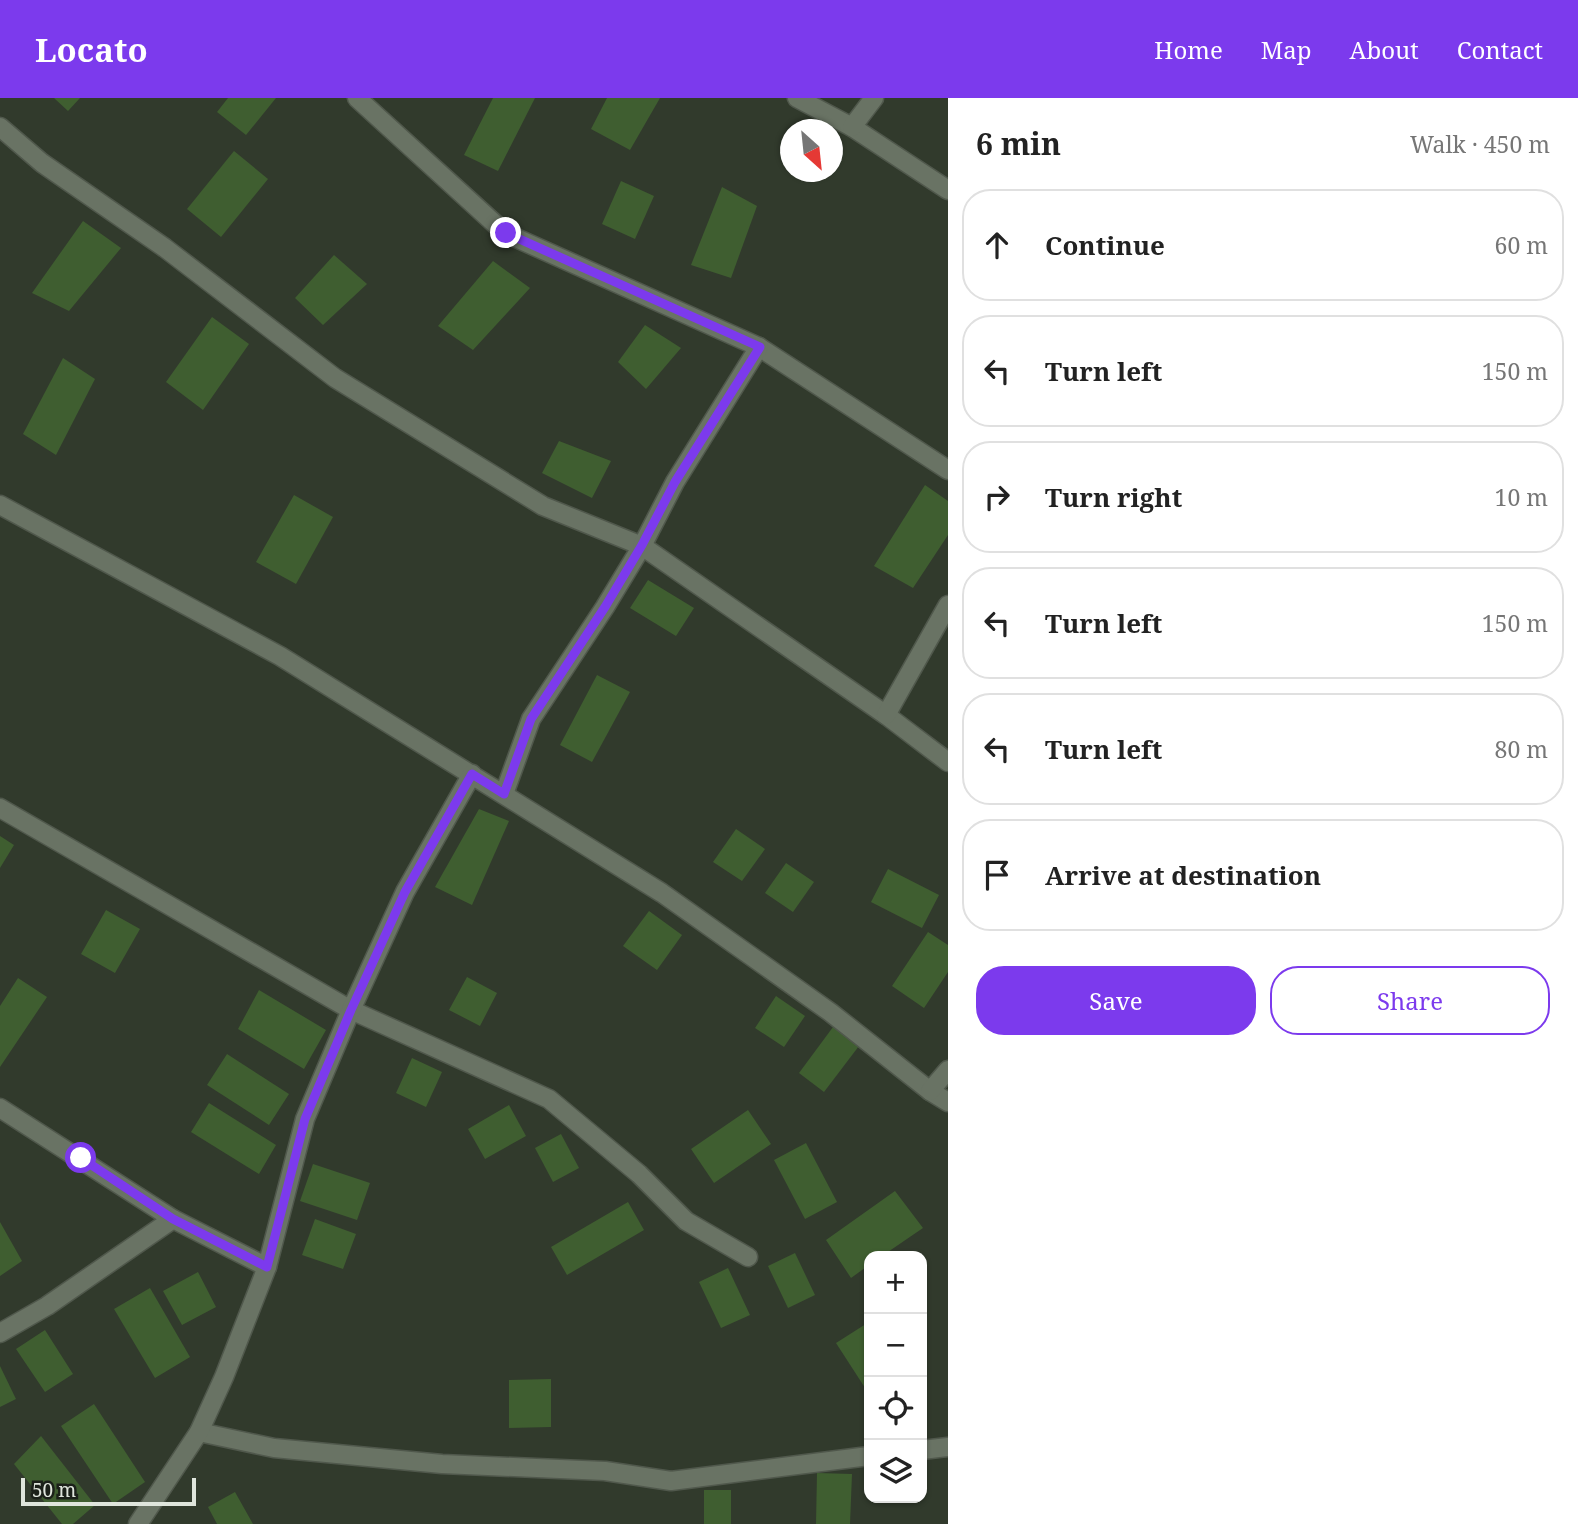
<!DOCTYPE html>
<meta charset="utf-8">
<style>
:root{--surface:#fff;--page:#f2f2f2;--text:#222;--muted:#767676;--line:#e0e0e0;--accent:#7c3aed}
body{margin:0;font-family:"Noto Serif",serif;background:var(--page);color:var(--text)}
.controls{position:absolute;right:21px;bottom:21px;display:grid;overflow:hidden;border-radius:14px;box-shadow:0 2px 5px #0004}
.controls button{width:63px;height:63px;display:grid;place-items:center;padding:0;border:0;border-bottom:2px solid var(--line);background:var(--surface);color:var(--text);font:35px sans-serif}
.compass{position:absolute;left:780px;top:21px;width:63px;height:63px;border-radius:50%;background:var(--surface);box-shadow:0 2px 5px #0004;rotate:153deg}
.scale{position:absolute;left:21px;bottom:18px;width:175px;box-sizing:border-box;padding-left:7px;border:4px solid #dfe5dc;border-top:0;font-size:19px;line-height:24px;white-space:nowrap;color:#dfe5dc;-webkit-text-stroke:5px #1b2019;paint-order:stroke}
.stop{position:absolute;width:21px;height:21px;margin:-16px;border:5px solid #7c3aed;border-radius:50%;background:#fff}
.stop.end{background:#7c3aed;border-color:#fff;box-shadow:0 2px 7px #0008}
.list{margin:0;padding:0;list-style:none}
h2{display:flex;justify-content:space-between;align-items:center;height:91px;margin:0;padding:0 28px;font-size:30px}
h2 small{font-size:23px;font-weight:400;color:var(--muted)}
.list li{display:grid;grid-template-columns:46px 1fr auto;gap:21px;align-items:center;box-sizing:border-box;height:112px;margin:0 14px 14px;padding:0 14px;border:2px solid var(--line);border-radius:28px}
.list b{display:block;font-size:26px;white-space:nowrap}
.list em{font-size:23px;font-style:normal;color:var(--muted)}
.actions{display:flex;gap:14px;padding:21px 28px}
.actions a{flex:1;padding:16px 0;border:2px solid var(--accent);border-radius:28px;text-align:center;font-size:24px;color:var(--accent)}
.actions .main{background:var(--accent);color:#fff}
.icon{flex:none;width:38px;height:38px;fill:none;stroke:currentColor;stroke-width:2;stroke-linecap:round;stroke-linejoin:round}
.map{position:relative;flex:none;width:948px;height:1426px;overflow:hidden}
header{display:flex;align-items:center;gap:42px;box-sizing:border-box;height:98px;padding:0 35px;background:var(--accent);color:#fff}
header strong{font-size:33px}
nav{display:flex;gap:38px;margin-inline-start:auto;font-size:24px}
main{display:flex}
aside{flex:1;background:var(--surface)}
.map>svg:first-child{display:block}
</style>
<header>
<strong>Locato</strong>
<nav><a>Home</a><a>Map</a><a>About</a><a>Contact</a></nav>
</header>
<main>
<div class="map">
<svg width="948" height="1426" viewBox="0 0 948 1426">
<rect width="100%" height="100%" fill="#313a2c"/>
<g fill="#3f5e30">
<path d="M54 0H80L68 13Z"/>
<path d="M228 0H276L246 37 217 14Z"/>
<path d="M493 0H535L498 73 464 57Z"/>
<path d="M607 0H660L630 52 591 31Z"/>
<path d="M234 53 268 81 221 139 187 111Z"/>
<path d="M621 83 654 98 635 141 602 126Z"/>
<path d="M722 89 757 108 731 180 691 167Z"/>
<path d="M83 123 121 150 69 213 32 195Z"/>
<path d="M334 157 367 186 323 227 295 200Z"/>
<path d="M493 163 530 190 473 252 438 228Z"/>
<path d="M212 219 249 246 203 312 166 284Z"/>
<path d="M645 227 681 250 646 291 618 264Z"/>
<path d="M63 260 95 281 56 357 23 336Z"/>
<path d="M559 343 611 363 592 400 542 375Z"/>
<path d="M925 387 948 403V437L913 490 874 468Z"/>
<path d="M294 397 333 419 296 486 256 464Z"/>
<path d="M648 482 694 510 676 538 630 510Z"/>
<path d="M597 577 630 594 592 664 560 647Z"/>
<path d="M479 711 509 723 472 807 435 789Z"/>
<path d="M736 731 765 751 742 783 713 764Z"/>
<path d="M0 738 14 747 0 770Z"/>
<path d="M786 765 814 784 793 814 765 795Z"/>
<path d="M888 771 939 797 922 830 871 804Z"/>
<path d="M106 812 140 831 115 875 81 856Z"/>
<path d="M649 813 682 837 657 872 623 848Z"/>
<path d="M928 834 948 847V874L924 910 892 888Z"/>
<path d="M467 879 497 895 480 928 449 912Z"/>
<path d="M18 880 47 899 0 969V908Z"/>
<path d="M259 892 326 932 304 971 238 931Z"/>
<path d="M776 898 805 918 784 949 755 930Z"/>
<path d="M836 925 862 944 824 994 799 975Z"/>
<path d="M227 956 289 996 269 1027 207 987Z"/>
<path d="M412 960 442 974 426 1009 396 995Z"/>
<path d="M209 1005 276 1047 259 1076 191 1034Z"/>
<path d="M509 1007 526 1038 485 1061 468 1031Z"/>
<path d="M748 1012 771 1046 714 1085 691 1051Z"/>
<path d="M561 1036 579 1070 553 1084 535 1050Z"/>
<path d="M806 1045 837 1104 805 1121 774 1062Z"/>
<path d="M313 1066 370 1085 357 1122 300 1103Z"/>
<path d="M895 1093 923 1130 882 1158H869V1167L851 1180 826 1142Z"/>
<path d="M628 1104 644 1132 567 1177 551 1149Z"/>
<path d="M315 1121 356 1136 343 1171 302 1157Z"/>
<path d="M0 1124 22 1163 0 1178Z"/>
<path d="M795 1155 815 1197 788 1210 768 1168Z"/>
<path d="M728 1170 750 1217 721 1230 699 1184Z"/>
<path d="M198 1174 216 1209 182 1227 163 1193Z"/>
<path d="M150 1190 190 1259 155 1280 114 1211Z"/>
<path d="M869 1224V1296L836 1245Z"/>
<path d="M45 1232 73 1276 45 1294 16 1251Z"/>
<path d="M0 1268 16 1301 0 1309Z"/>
<path d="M551 1281V1329L509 1330V1282Z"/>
<path d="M94 1306 145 1384 113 1406 61 1328Z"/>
<path d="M41 1338 95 1407 73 1426H62L14 1366Z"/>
<path d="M817 1375 852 1376 850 1426H816Z"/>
<rect x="704" y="1392" width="27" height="34"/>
<path d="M235 1394 253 1426H217L208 1409Z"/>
</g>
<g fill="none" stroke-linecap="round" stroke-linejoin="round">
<defs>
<g id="minor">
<path d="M357 0 505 135 759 249 948 372"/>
<path d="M797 0 852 29 948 92"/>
<path d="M0 29 42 65 165 150 335 280 543 408 642 448 605 509 531 621 504 696"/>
<path d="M852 29 874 0"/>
<path d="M759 249 675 384 642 448 886 617 948 664"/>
<path d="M0 407 280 558 662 795 830 914 930 993 948 1004"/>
<path d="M886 617 948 507"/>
<path d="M0 710 351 912 549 1001 639 1076 686 1123 748 1159"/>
<path d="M930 993 948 972"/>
<path d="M0 1010 173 1121 267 1169"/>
<path d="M0 1235 47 1208 173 1121"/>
<path d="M199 1334 274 1350 442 1366 605 1373 671 1383 869 1358"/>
<path d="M922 1352 948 1349"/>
<path d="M138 1426 199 1334 224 1279 267 1169 305 1021 351 912 405 794 472 676"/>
</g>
</defs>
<use href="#minor" stroke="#50584c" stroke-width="21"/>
<use href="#minor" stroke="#697364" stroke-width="18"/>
</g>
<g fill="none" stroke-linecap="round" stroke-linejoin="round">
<path stroke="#7c3aed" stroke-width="9" d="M81 1060 173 1121 267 1169 305 1021 351 912 405 794 472 676 504 696 531 621 605 509 642 447 675 384 760 249 506 135"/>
</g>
</svg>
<div class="controls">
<button>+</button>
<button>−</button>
<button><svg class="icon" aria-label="locate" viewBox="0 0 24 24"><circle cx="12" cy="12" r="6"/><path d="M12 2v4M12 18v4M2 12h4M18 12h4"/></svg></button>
<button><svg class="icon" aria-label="layers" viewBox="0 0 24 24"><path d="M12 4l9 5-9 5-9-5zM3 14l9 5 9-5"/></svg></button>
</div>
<svg class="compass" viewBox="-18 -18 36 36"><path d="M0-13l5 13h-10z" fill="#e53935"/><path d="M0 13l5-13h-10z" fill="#767676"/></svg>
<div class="scale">50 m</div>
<div class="stop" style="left:81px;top:1060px"></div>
<div class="stop end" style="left:506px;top:135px"></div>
</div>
<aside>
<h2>6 min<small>Walk · 450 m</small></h2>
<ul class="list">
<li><svg class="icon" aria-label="ahead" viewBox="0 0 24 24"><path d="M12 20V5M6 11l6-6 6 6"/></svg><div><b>Continue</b></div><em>60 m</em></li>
<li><svg class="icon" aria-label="left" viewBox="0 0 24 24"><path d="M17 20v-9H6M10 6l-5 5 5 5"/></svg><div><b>Turn left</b></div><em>150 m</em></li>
<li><svg class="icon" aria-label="right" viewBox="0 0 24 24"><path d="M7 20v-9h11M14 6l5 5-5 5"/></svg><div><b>Turn right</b></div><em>10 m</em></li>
<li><svg class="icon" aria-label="left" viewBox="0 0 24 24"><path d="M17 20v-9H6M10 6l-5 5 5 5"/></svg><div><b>Turn left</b></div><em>150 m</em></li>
<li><svg class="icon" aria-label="left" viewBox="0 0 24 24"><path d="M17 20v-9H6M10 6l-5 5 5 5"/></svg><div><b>Turn left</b></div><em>80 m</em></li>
<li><svg class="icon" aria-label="arrive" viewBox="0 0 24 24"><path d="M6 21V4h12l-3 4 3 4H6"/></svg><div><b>Arrive at destination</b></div></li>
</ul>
<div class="actions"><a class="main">Save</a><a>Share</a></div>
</aside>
</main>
